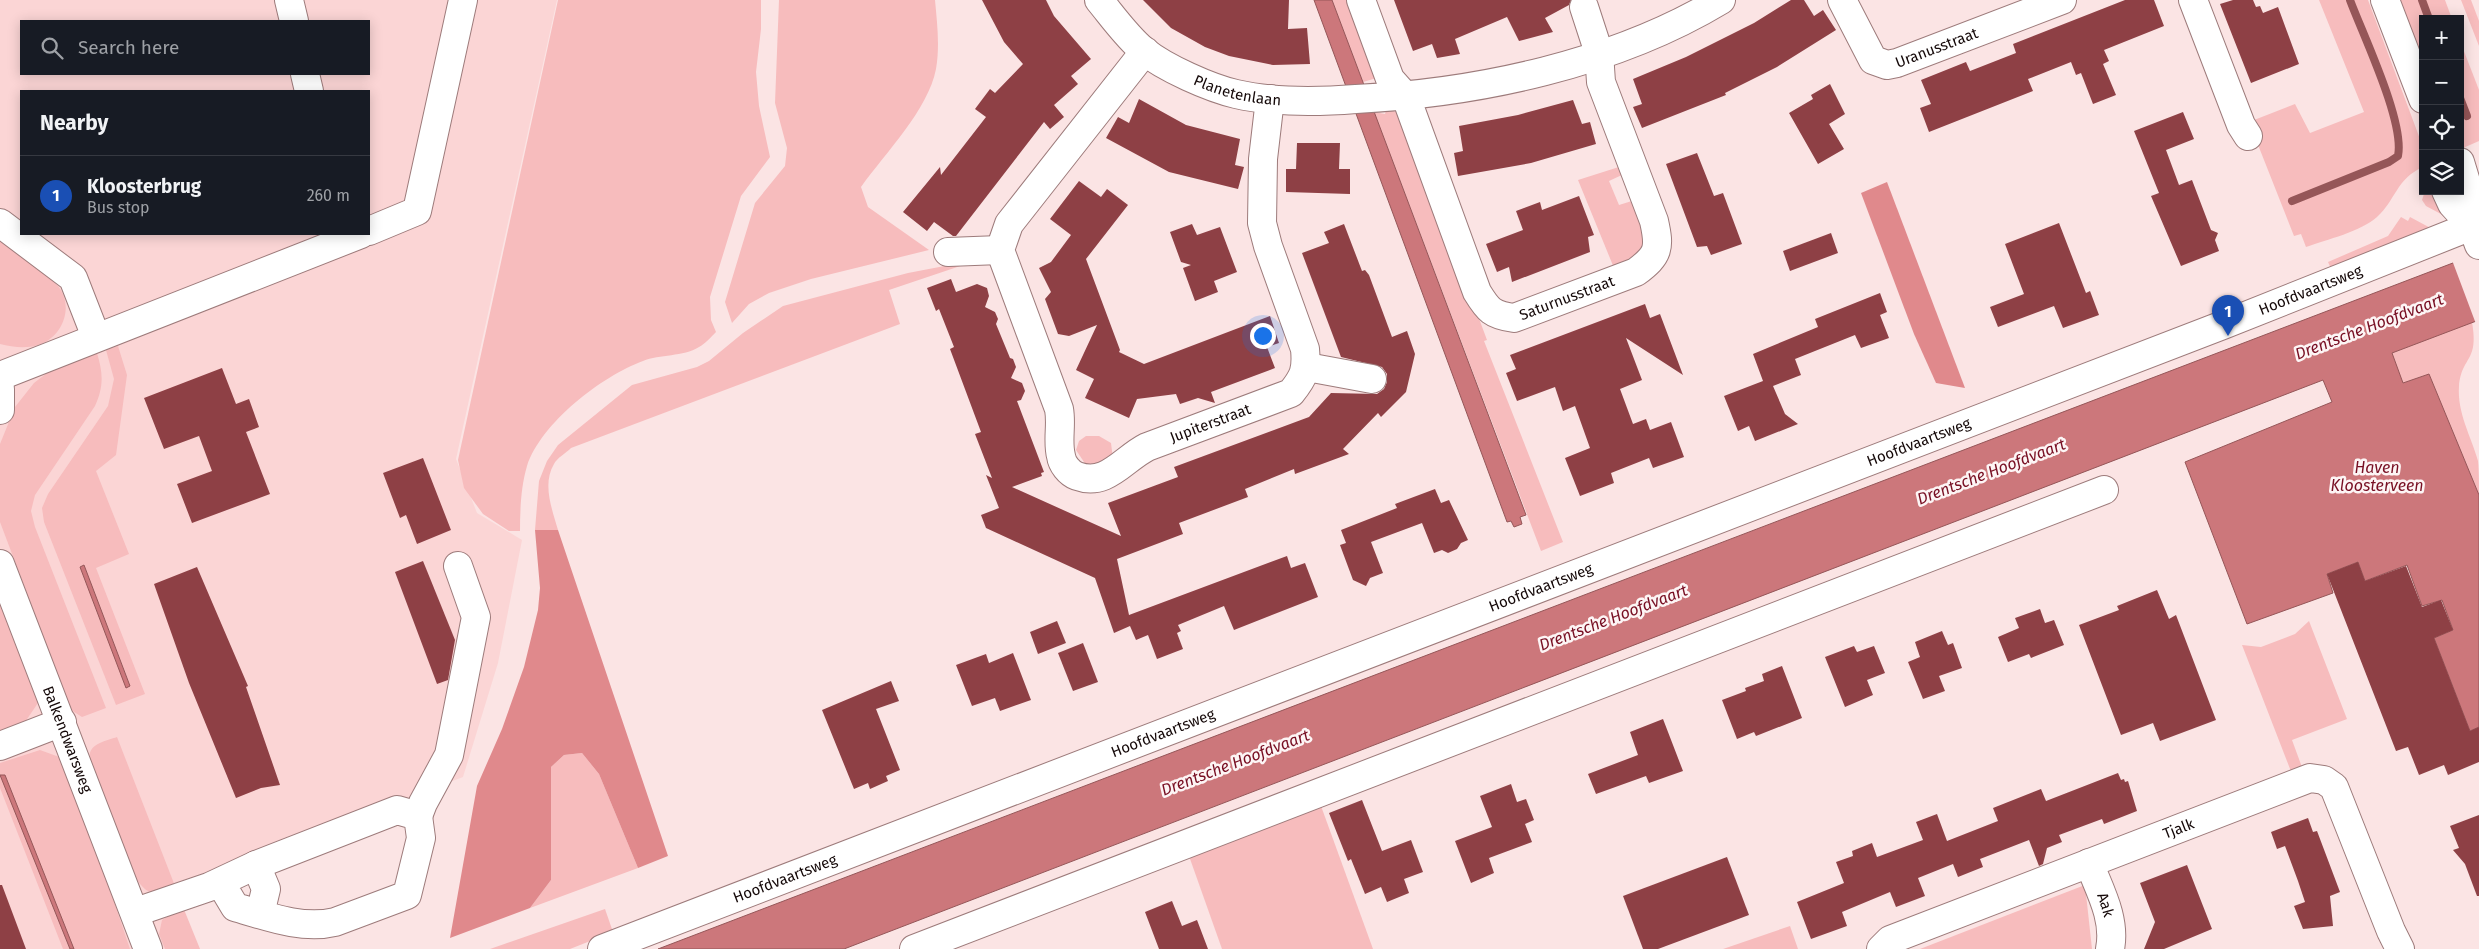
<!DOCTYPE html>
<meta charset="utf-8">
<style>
:root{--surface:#171b24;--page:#20242c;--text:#f1f3f6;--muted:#9ea1a6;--line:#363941;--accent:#7c3aed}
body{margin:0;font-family:"Fira Sans",sans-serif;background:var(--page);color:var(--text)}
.controls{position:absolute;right:15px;top:15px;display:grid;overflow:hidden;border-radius:0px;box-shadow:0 2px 12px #0003}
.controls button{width:45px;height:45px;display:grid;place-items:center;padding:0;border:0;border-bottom:1px solid var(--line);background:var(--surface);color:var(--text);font:25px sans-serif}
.you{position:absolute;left:1262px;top:335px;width:18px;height:18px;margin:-12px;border:4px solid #fff;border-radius:50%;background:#1a73e8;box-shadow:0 0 0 8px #1a73e833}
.badge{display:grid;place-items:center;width:32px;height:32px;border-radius:50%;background:var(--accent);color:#fff;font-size:16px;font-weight:700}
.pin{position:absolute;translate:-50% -41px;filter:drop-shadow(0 1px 2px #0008)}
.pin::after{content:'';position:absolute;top:26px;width:18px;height:15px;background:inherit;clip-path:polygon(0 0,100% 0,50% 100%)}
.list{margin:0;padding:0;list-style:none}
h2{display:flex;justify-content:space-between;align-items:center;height:65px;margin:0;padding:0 20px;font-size:21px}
h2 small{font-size:16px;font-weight:400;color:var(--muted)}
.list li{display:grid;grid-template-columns:32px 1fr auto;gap:15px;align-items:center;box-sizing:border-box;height:80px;padding:0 20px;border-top:1px solid var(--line)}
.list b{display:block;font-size:19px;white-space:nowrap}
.list p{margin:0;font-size:16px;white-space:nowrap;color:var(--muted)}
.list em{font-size:16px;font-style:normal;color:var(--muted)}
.icon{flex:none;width:28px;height:28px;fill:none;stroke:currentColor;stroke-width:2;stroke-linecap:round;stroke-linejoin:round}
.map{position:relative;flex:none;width:2479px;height:949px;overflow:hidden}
.search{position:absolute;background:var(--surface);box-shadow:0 2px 12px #0003;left:20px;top:20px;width:350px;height:55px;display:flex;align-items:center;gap:12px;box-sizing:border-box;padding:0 18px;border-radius:0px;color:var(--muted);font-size:19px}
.panel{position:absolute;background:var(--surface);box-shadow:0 2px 12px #0003;left:20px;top:90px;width:350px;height:145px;border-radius:0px}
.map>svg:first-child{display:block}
</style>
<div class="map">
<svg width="2479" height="949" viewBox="0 0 2479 949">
<rect width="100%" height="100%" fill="#fbe4e4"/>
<path fill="#fbd5d5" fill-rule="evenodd" d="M0 0H557L456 459 477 513 522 540 498 663 463 777 204 875 184 894 171 949H0ZM21 21H369V74H21ZM21 91H369V234H21Z"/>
<g fill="#f7bcbd" fill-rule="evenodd">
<path d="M558 0H761V29L756 72 759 106 770 157 741 196 710 297 711 320 716 332C711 337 705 344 699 347 683 357 660 354 643 361 602 376 541 423 527 466 521 486 520 510 520 531H509L483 514 464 488 458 460Z"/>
<path d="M779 0H935C937 22 940 46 936 69 928 110 886 152 861 187L868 207 929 250 811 279 769 293 749 304 732 323 725 302 755 203 785 166 787 148 775 103Z"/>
<path d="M1332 0H1353L1380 77 1363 82Z"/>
<path d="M2319 0H2368L2423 147V167C2396 179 2396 200 2377 217 2362 231 2326 240 2306 247L2301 234 2294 236 2249 122 2295 104 2310 133 2364 112Z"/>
<path d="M2400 0H2445L2452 19H2423V59Z"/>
<path d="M2461 0H2471L2479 21V46Z"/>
<path d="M2460 41 2479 90V141L2463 148 2460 142Z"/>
<path d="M1387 108 1400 114 1409 131 1487 340 1484 341 1563 542 1541 551 1374 112 1385 114Z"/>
<path d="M1622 166 1624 174 1609 181 1619 205 1635 200 1643 220 1644 247 1631 262 1614 268 1578 180Z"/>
<path d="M2425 191H2440L2452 220 2426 206 2422 200Z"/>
<path d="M2401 217 2408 221 2410 217 2438 232 2333 273 2328 262 2388 236Z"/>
<path d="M0 241C18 255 42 269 58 286 75 307 62 338 38 345 26 349 12 347 0 344Z"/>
<path d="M981 259 889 290 900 324 571 448C566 453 557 458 554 464 542 484 552 509 558 530H535L539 481 547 461 558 445 632 385 697 367 709 361 743 333 783 306 908 273Z"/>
<path d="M2472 322C2479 363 2462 355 2459 386 2457 413 2471 436 2478 461 2479 471 2479 485 2479 495L2429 374 2403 383 2392 353Z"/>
<path d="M118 346 127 375 116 455 96 471 129 554 96 568 145 694 116 705 44 522 42 508 48 494 108 406 114 379 106 350ZM84 565 130 685 127 687 80 567Z"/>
<path d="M97 353C103 373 104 386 95 406L35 495 31 511 35 527 106 708 82 717 71 710 0 522V444L15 407 34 383 47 373Z"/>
<path d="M1086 436H1099L1111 443 1113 459 1104 466 1086 465 1076 450 1079 441Z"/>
<path d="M0 600 40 700 25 722 0 733Z"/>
<path d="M2309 621 2347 719 2292 740 2303 770 2292 774 2242 645 2261 647 2295 634Z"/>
<path d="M117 737 175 886C156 893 150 898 137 880L90 759C87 744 106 741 117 737Z"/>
<path d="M40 750 62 758 87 821 130 949H74L5 775H1L70 949H63L0 788V763Z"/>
<path d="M582 753 599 774 638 868 530 908 551 880V767L564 755Z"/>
<path d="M1321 806 1373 949H1222L1189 856Z"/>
<path d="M2085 885 2092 949H1920Z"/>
<path d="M183 907 200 949H165L159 934 162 920Z"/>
<path d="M605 909 613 932 570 949H490Z"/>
<path d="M1790 926 1798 949H1723Z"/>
</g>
<g fill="#e0898c">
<path d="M1887 182 1965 388 1936 383 1914 334 1861 193Z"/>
<path d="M535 530H558L668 856 638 868 599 774 582 753 564 755 551 767V880L530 908 450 938 477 786 502 729 524 667 538 610 540 588Z"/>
</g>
<g fill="#cc777b" stroke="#955658">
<path d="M1314 0H1332L1526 515 1520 517 1522 524 1514 527 1511 521 1507 522Z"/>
<path d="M2479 253V320L2392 353 2403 383 2429 374 2479 495V727L2470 731 2434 638 2453 630 2442 600 2422 606 2407 565 2365 581 2358 562 2327 574 2333 593 2247 624 2185 462 2332 402 2323 380 844 949H658Z"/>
<path d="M84 565 130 686 126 688 80 567Z"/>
<path d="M0 775H5L74 949H70Z"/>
</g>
<path fill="#fbe4e4" d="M2479 250V322L2476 324 2452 260Z"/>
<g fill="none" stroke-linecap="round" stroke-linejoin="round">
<g stroke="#955658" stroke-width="8">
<path d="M2422 0 2429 19"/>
<path d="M2460 98 2467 116"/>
<path d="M2292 201 2389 162 2398 156C2405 122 2363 35 2350 0"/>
</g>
</g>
<g fill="#8e4045">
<path d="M982 0H1046L1054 16 1091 59 1071 76 1078 84 1054 105 1064 117 1050 129 1044 122 956 236H953L934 222 927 231 903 212 940 167 941 175 986 117 975 109 990 89 995 93 1023 64 1004 42Z"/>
<path d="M1143 0H1289L1288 29 1307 28 1310 64 1273 65 1229 56 1205 47 1171 28Z"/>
<path d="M1394 0H1571L1569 5 1545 18 1553 32 1519 41 1507 17 1455 39 1460 54 1437 58 1432 44 1413 51Z"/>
<path d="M1791 0H1804L1814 16 1823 10 1836 30 1777 67 1725 93 1726 95 1642 128 1633 107 1642 104 1633 79 1686 57 1754 23Z"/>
<path d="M2125 0H2154L2164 26 2104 50 2109 61 2103 64 2116 95 2093 104 2081 73 2076 75 2071 62 2028 79 2033 91 1929 132 1920 108 1931 104 1921 80 1966 62 1970 71 2016 53 2013 44Z"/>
<path d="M2233 0H2253L2256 7 2260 6 2263 13 2278 7 2299 64 2251 83 2220 4Z"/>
<path d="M1830 84 1845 114 1829 124 1844 149 1818 164 1789 113 1813 99 1811 95Z"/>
<path d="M1139 99 1186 125 1240 139 1235 165 1244 167 1238 189 1169 172 1106 138 1118 117 1129 123Z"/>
<path d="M1573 100 1582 124 1590 122 1596 144 1531 163 1458 176 1454 153 1463 151 1459 126 1518 115Z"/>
<path d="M2183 112 2194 139 2166 150 2179 185 2192 180 2211 230 2218 233 2215 240 2219 251 2181 266 2151 196 2159 193 2134 131Z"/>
<path d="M1297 143H1340L1339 169H1350V194L1286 192V169H1296Z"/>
<path d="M1697 153 1714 196 1723 193 1742 244 1711 255 1707 246 1697 247 1666 164Z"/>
<path d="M1079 181 1101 197 1107 189 1128 205 1086 259 1120 350 1119 352 1144 364 1270 316 1279 343 1267 347 1275 368 1211 392 1215 403 1198 398 1180 404 1176 394 1137 399 1129 418 1085 398 1094 379 1076 370 1097 325 1069 336 1058 334 1045 299 1051 292 1039 268 1051 262 1071 235 1050 219Z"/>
<path d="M1579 196 1594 235 1588 237 1590 252 1512 282 1509 267 1497 272 1486 244 1523 230 1516 211 1540 202 1542 210Z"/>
<path d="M2059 223 2086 293 2090 291 2099 315 2063 328 2054 306 1998 327 1990 307 2024 294 2005 244Z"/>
<path d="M1192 224 1197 235 1220 227 1237 272 1214 281 1218 292 1195 301 1183 268 1191 265 1181 262 1170 232Z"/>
<path d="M1344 224 1362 271 1365 270 1369 275 1392 337 1407 331 1415 354 1406 392 1381 417 1378 413 1343 449 1349 454 1295 474 1294 469 1245 489 1248 497 1179 523 1183 534 1117 559 1129 615 1287 556 1291 568 1305 563 1318 597 1234 630 1224 606 1178 625 1181 631 1177 633 1183 649 1157 659 1148 635 1136 640 1130 626 1114 633 1095 578 986 528 981 515 999 508 986 475 992 478 975 434 981 432 950 349 954 347 939 309 936 311 927 288 951 279 956 292 977 284 987 288 989 296 985 307 995 312 998 319 996 324 1010 358 1013 359 1016 367 1011 378 1022 383 1025 391 1021 400 1017 401 1044 472 1041 473 1042 476 1012 487 1121 536 1108 503 1178 477 1174 467 1309 417 1331 393 1377 394 1384 389 1387 382V374L1382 367 1341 357 1302 253 1329 243 1324 232Z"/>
<path d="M1831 233 1838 253 1790 271 1783 251Z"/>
<path d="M1880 293 1887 312 1880 315 1889 338 1861 348 1855 335 1795 359 1801 375 1773 386 1785 414 1798 424 1755 441 1749 426 1738 431 1724 396 1763 381 1753 354 1818 327 1815 319Z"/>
<path d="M1645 304 1650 318 1660 314 1683 375 1626 338 1642 380 1620 389 1633 424 1646 419 1650 430 1671 422 1684 457 1653 468 1649 458 1611 473 1614 483 1580 496 1565 458 1590 448 1575 406 1563 411 1555 387 1517 401 1506 373 1516 369 1510 355Z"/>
<path d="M222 368 236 404 249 399 259 427 246 432 270 494 192 523 177 484 212 471 199 436 164 449 144 398Z"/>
<path d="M423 458 451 530 417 544 406 515 400 518 383 473Z"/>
<path d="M1435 489 1441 503 1449 500 1468 540 1461 543 1457 549 1448 553 1442 550 1434 553 1422 523 1371 542 1383 573 1370 578 1366 586 1353 580 1340 545 1346 543 1341 530 1397 508 1395 504Z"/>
<path d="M423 561 455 640 448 680 437 684 395 572Z"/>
<path d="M2358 562 2365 581 2406 566 2422 607 2441 600 2453 630 2434 638 2470 731 2479 727V762L2448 775 2444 765 2419 775 2408 747 2396 751 2327 574Z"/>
<path d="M197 567 248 686 246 687 280 785 261 788 236 798 189 683 154 584Z"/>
<path d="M2157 590 2169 619 2176 615 2216 720 2160 741 2153 723 2121 735 2079 625 2119 610 2117 606Z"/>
<path d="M2040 609 2045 623 2054 620 2064 645 2031 658 2029 654 2008 662 1998 637 2019 628 2015 618Z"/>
<path d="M1057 621 1066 643 1038 654 1030 632Z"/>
<path d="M1942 631 1948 645 1953 643 1962 668 1939 676 1945 691 1923 699 1908 662 1920 657 1915 642Z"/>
<path d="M1083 643 1098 682 1073 691 1058 653Z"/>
<path d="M1854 646 1857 652 1874 646 1885 673 1867 680 1873 695 1845 707 1825 657Z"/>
<path d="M1013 653 1031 700 1000 711 995 698 972 706 956 665 986 654 989 663Z"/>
<path d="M1782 666 1802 718 1756 736 1754 732 1737 739 1722 700 1746 691 1745 688 1764 681 1762 674Z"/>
<path d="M891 681 899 701 876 709 900 770 886 776 888 781 870 789 868 783 854 789 822 710Z"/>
<path d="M1663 719 1683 771 1649 783 1646 776 1596 794 1588 774 1638 755 1630 732Z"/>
<path d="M2118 773 2121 780 2124 779 2125 782 2128 781 2137 811 2104 824 2102 819 2059 835 2062 842 2047 848 2043 864 2039 866 2029 840 1980 859 1983 867 1958 877 1953 864 1918 878 1925 896 1896 907 1890 892 1842 912 1847 926 1811 939 1797 902 1844 883 1836 862 1853 856 1852 851 1872 843 1877 857 1923 840 1916 822 1937 814 1947 841 1998 821 1993 808 2041 789 2046 801Z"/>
<path d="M1511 784 1517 802 1526 799 1534 820 1525 824 1532 842 1489 858 1494 873 1471 883 1455 841 1492 827 1480 796Z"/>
<path d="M1362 800 1382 851 1411 840 1423 872 1404 879 1409 893 1387 902 1381 887 1365 894 1351 859 1348 861 1329 813Z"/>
<path d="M2479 815V896H2477L2465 864 2453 850 2459 848 2450 826Z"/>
<path d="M2308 818 2313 832 2317 831 2340 892 2330 896 2333 926 2303 929 2294 906 2305 902 2298 881 2285 846 2277 849 2271 832Z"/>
<path d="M1727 857 1749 915 1658 949H1643L1623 896Z"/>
<path d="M2187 865 2212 929 2164 949H2144L2155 922 2140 883Z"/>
<path d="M0 885H2L26 949H0Z"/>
<path d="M1172 901 1182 926 1197 920 1208 949H1159L1145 912Z"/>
</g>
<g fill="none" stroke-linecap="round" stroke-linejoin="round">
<defs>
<g id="minor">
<path d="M289 0 294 21"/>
<path id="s1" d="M1099 0C1113 17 1127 37 1144 51 1165 68 1210 88 1236 94 1275 103 1317 102 1356 99 1478 93 1615 64 1721 0"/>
<path id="s2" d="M1361 0 1390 79 1406 97 1477 292C1488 310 1492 315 1514 318L1636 272C1659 255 1660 248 1654 221L1601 82 1599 53 1584 7"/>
<path id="s3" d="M1842 0 1873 60 1887 65 1897 63 2062 0"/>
<path d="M2193 0 2241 125 2248 136"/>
<path d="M2385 0 2423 99"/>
<path id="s4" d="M1145 51 1009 224 1000 250 1059 409C1062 425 1057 441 1061 456 1062 464 1069 473 1077 476 1107 487 1123 459 1147 447L1291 393C1304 377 1307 370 1305 349L1268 246 1262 223 1263 159 1270 99"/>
<path d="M305 74 309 91"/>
<path d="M2460 162 2470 195 2472 226 2479 245"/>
<path d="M2446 191 2452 204 2472 226"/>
<path d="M0 223 73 278 96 337"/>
<path d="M369 231 417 211 463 0"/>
<path d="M948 252 1000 250"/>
<path d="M1307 367 1372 379"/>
<path d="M0 376 361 234"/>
<path id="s5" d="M0 564 148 949"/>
<path d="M0 746 62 722"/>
<path d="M418 816 423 803 449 755 476 617 458 566"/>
<path id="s6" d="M2089 863C2100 891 2116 919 2110 949"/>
<path d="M256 865 266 889 260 914"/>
<path d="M136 912 209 887 256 865 397 810 418 816 421 838 407 895 335 922C302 930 266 916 235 907L220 882"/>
<path id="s7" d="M602 949 2223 325 2479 223"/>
<path d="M914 949 2104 490"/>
<path id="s8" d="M1881 949 1890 940 2310 778 2324 780 2334 787 2391 931 2400 949"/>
</g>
<path id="major" d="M0 389V410"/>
</defs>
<use href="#minor" stroke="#9d7b7b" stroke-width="30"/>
<use href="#major" stroke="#9d7b7b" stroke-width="30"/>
<use href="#minor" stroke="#fff" stroke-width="28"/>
<use href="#major" stroke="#fff" stroke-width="28"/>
</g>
<g text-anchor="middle" stroke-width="5" stroke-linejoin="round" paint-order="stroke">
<g font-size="15" fill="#140808" stroke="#fdf5f5">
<text dy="5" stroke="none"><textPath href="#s3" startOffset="135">Uranusstraat</textPath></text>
<text dy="5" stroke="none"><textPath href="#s1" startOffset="171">Planetenlaan</textPath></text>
<text dy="5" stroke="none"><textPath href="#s7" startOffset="1831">Hoofdvaartsweg</textPath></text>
<text dy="5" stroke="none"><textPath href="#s2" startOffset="420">Saturnusstraat</textPath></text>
<text dy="5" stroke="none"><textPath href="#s4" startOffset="638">Jupiterstraat</textPath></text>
<text dy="5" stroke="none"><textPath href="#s7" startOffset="1411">Hoofdvaartsweg</textPath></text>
<text dy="5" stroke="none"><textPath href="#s7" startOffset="1006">Hoofdvaartsweg</textPath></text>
<text dy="5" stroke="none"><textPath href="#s7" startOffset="601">Hoofdvaartsweg</textPath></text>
<text dy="5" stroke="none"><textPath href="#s5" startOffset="188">Balkendwarsweg</textPath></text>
<text dy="5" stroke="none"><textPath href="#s8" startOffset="322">Tjalk</textPath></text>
<text dy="5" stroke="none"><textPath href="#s7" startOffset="196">Hoofdvaartsweg</textPath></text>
<text dy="5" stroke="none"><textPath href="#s6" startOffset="45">Aak</textPath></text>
</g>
<g font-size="16" font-style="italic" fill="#780f23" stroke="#fdf5f5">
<text transform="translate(2369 326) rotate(-21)" y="6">Drentsche Hoofdvaart</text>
<text x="2377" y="473">Haven<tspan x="2377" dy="18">Kloosterveen</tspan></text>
<text transform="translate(1991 471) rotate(-21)" y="6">Drentsche Hoofdvaart</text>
<text transform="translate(1613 617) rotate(-21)" y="6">Drentsche Hoofdvaart</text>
<text transform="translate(1235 762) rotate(-21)" y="6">Drentsche Hoofdvaart</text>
</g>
</g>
</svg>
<div class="controls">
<button>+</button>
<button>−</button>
<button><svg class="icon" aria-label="locate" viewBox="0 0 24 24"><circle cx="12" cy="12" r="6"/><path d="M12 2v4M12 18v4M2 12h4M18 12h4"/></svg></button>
<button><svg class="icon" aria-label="layers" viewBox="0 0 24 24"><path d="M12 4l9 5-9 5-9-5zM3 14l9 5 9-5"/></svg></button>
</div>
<div class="you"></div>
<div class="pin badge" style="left:2228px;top:336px;background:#1a4fb4">1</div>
<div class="search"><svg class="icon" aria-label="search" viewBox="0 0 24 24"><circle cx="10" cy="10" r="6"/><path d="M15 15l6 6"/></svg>Search here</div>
<section class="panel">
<h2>Nearby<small></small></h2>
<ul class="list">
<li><span class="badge" style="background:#1a4fb4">1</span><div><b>Kloosterbrug</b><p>Bus stop</p></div><em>260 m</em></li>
</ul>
</section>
</div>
